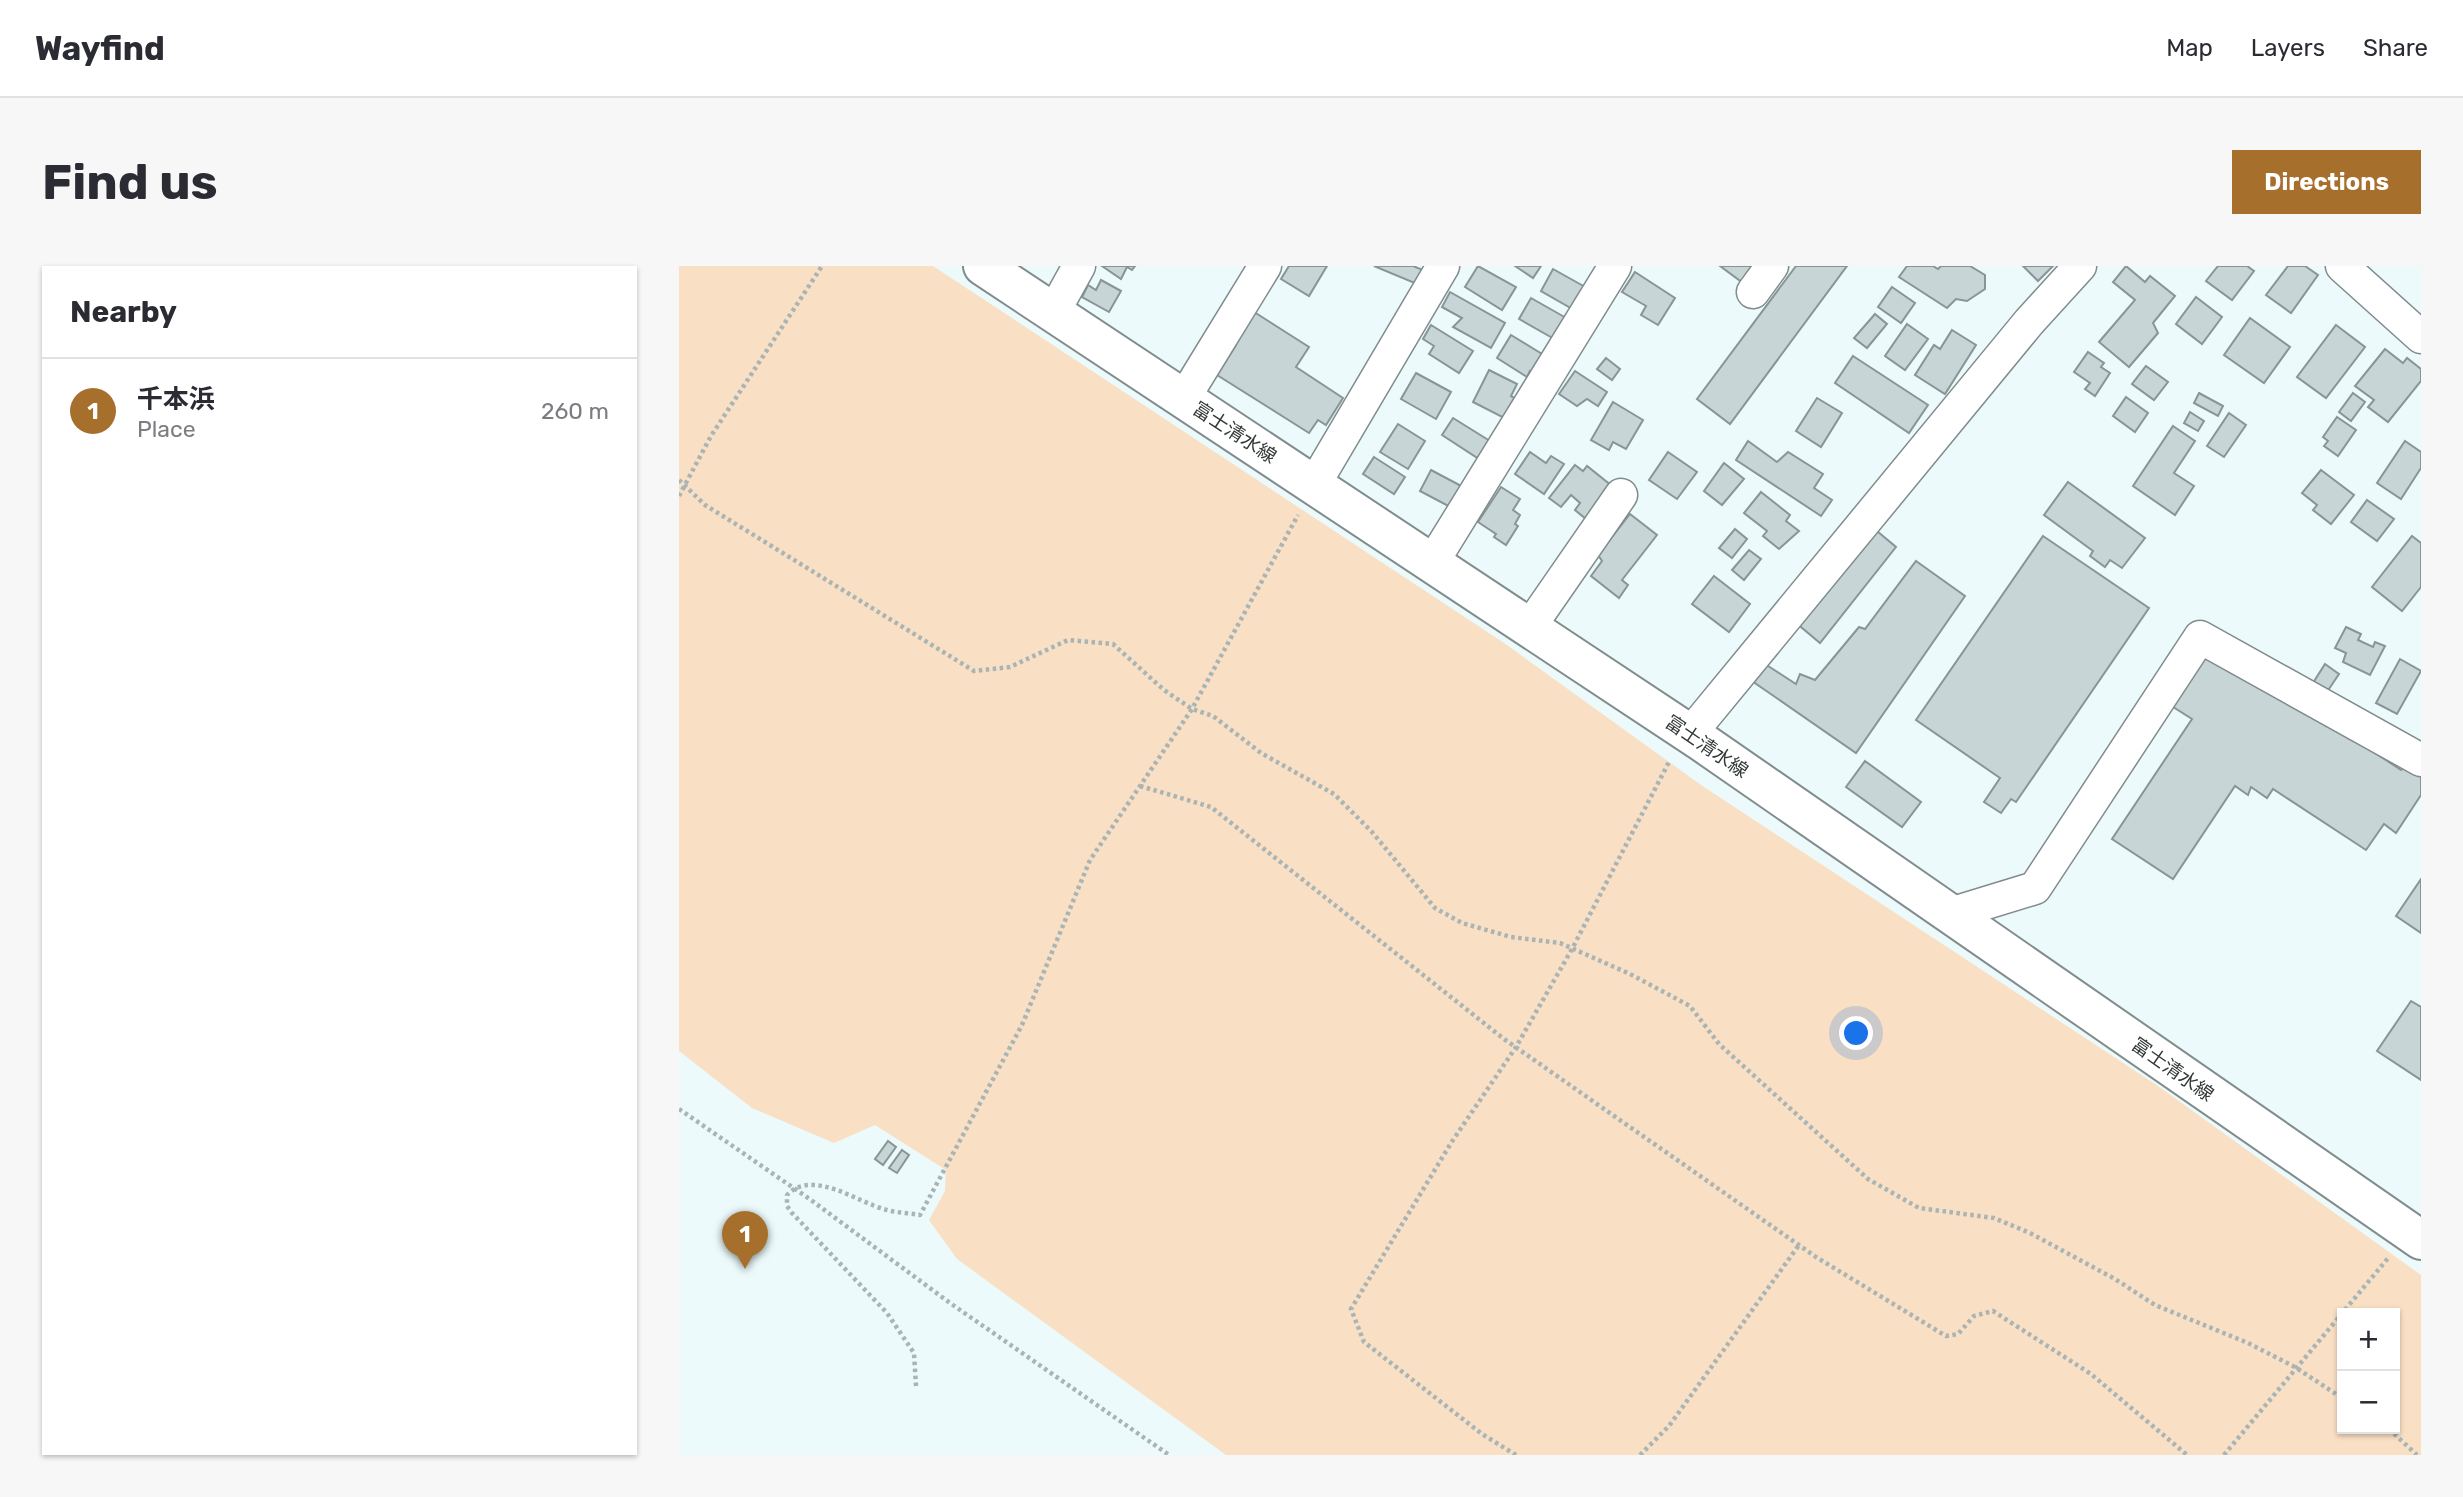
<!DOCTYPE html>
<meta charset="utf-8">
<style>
:root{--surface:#fff;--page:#f7f7f7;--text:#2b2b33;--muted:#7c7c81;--line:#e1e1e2;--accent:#a76f2c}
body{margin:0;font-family:Rubik,"Noto Sans JP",sans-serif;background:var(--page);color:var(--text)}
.controls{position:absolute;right:21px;bottom:21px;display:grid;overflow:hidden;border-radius:0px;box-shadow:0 2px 5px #0004}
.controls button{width:63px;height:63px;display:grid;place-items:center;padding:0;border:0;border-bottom:2px solid var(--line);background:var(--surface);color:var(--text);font:35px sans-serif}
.you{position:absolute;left:1178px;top:768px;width:24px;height:24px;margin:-18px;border:5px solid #fff;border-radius:50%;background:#1a73e8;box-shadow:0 0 0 10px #1a73e833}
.badge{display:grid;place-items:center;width:46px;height:46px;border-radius:50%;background:var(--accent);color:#fff;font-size:23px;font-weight:700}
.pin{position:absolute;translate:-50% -58px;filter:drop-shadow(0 2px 4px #0008)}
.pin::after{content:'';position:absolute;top:37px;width:24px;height:21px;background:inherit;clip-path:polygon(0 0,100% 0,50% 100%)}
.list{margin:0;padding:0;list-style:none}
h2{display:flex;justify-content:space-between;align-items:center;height:91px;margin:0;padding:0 28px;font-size:30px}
h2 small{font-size:23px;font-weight:400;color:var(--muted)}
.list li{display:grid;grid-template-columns:46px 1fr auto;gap:21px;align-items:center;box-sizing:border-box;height:105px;padding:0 28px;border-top:2px solid var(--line)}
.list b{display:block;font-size:26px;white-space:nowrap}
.list p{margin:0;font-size:23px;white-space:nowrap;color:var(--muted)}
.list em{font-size:23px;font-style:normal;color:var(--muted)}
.map{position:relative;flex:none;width:1742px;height:1189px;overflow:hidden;border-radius:0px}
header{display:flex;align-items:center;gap:42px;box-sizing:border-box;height:98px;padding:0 35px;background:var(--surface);border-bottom:2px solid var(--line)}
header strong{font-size:33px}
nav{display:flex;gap:38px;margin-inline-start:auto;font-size:24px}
.intro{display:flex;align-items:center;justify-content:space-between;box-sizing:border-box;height:168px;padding:0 42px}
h1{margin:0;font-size:49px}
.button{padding:18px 32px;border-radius:0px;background:var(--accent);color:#fff;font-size:24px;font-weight:700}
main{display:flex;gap:42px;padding:0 42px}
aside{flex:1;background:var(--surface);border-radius:0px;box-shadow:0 2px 5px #0004}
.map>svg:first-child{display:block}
</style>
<header>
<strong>Wayfind</strong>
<nav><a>Map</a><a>Layers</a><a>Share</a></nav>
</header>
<div class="intro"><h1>Find us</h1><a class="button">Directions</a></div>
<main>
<aside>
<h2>Nearby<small></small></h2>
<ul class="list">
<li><span class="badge">1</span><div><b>千本浜</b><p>Place</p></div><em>260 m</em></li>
</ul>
</aside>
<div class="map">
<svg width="1742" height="1189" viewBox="0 0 1742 1189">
<rect width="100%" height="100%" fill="#ecfafb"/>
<path fill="#f9dfc4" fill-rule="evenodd" d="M0 0H254L825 377 1022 519 1479 820 1742 1009V1189H547L278 993 250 954 266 925 267 904 196 859 155 877 73 842 0 785ZM1663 1047H1716V1163H1663Z"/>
<g fill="#c8d5d6" stroke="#889596" stroke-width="2">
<path d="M423 0H456L453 4 448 1 442 13Z"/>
<path d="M610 0H648L630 30 602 13Z"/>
<path d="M695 0H734L744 4 738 18Z"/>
<path d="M799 0 837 21 823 44 786 21Z"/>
<path d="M836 0H862L854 12Z"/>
<path d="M1041 0H1076L1064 17Z"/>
<path d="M1117 0H1168L1051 158 1018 133Z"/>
<path d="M1228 0H1254L1259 3 1262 0H1291L1306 9V23L1288 35 1277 33 1268 42 1220 11Z"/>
<path d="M1344 0H1374L1359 15Z"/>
<path d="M1447 0 1466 16 1471 10 1496 30 1474 57 1479 67 1450 101 1420 76 1456 34 1434 16Z"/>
<path d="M1539 0H1568L1575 5 1553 34 1527 15Z"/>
<path d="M1609 0H1626L1639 9 1612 47 1587 29Z"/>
<path d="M874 3 908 22 895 44 862 25Z"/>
<path d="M956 6 996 32 979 59 962 49 967 40 943 26Z"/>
<path d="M422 14 442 25 430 46 403 31 409 19 417 24Z"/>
<path d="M1213 21 1236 37 1222 57 1199 41Z"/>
<path d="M771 26 826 57 812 82 774 61 783 52 763 41Z"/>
<path d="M1517 31 1543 51 1523 78 1497 58Z"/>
<path d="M852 32 889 53 877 74 840 53Z"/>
<path d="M572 44 630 81 617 101 664 132 647 159 639 154 630 167 538 109 557 79 552 76Z"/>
<path d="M1196 48 1208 58 1188 82 1175 72Z"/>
<path d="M1571 52 1611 81 1585 117 1545 89Z"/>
<path d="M1228 58 1249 73 1226 104 1206 90Z"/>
<path d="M752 59 794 85 780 107 750 88 755 80 744 73Z"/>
<path d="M1657 59 1686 81 1647 132 1618 111Z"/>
<path d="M1273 64 1297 79 1266 128 1236 109 1255 79 1261 83Z"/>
<path d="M832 69 868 91 858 109 851 105 848 111 818 92Z"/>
<path d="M1706 83 1724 97 1728 92 1742 103V115L1709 156 1689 141 1695 134 1676 120Z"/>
<path d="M1409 86 1425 97 1422 101 1431 107 1416 130 1406 123 1411 117 1395 106Z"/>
<path d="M1174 90 1249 139 1230 167 1156 117Z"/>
<path d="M927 92 941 103 933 114 918 103Z"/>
<path d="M1467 100 1489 116 1475 134 1453 118Z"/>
<path d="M810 104 838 118 832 130 839 134 829 154 794 136Z"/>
<path d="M896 105 928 126 919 140 908 133 898 140 880 128Z"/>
<path d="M737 107 772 126 757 153 722 133Z"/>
<path d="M1520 127 1544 140 1539 150 1515 137Z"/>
<path d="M1674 127 1686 136 1672 155 1660 146Z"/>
<path d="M1447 131 1469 147 1456 166 1434 150Z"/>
<path d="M1138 132 1163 147 1142 181 1117 165Z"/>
<path d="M934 136 964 154 947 183 934 176 930 184 912 174Z"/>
<path d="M1511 146 1525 155 1519 165 1505 157Z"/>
<path d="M1550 147 1567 159 1545 191 1528 180Z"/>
<path d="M1658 151 1677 164 1659 190 1645 180 1649 175 1644 171Z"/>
<path d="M774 152 811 175 800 193 763 169Z"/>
<path d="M719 158 746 175 729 203 701 186Z"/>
<path d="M1494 160 1516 175 1495 207 1515 220 1496 249 1454 220Z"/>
<path d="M1069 175 1098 196 1109 186 1144 208 1135 222 1153 234 1142 250 1057 194Z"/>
<path d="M1726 175 1742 186V202L1722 233 1698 217Z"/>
<path d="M851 186 867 197 872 190 885 198 865 228 836 208Z"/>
<path d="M989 186 1018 206 998 233 970 214Z"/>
<path d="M695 191 726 211 715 228 684 208Z"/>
<path d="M1045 197 1065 213 1043 239 1025 225Z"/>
<path d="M896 199 904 205 908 200 933 220 907 253 896 244 901 237 892 229 882 241 870 232Z"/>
<path d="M752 204 786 222 775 243 741 225Z"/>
<path d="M1642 204 1675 229 1652 258 1634 244 1638 239 1623 227Z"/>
<path d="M1389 216 1466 272 1443 302 1431 294 1426 301 1411 290 1414 285 1365 249Z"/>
<path d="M822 221 841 233 834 244 841 249 836 258 839 260 827 279 815 271 817 268 799 256Z"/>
<path d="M1082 226 1111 249 1107 255 1120 265 1100 283 1084 270 1088 265 1065 247Z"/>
<path d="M1688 234 1715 253 1698 275 1672 256Z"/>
<path d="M951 248 978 269 943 314 949 319 940 332 912 310 923 295 919 289Z"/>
<path d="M1192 260 1217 281 1141 377 1116 356Z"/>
<path d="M1056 263 1068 273 1053 292 1040 282Z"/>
<path d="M1364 270 1470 342 1337 536 1332 533 1322 547 1305 536 1321 512 1237 454Z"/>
<path d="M1733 270 1742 277V321L1723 345 1693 321Z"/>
<path d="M1070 284 1082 293 1065 314 1053 304Z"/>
<path d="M1237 295 1286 330 1177 487 1073 415 1086 398 1117 418 1121 408 1136 414 1180 361 1186 363Z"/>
<path d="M1035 310 1071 338 1050 366 1013 338Z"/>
<path d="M1667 361 1682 368 1679 374 1694 381 1696 376 1706 380 1691 409 1664 396 1667 387 1656 382Z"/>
<path d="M1531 378 1722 504 1729 494 1742 502V529L1717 567 1705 558 1687 584 1594 523 1588 532 1572 521 1569 529 1556 520 1494 613 1433 573 1513 453 1491 439Z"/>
<path d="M1721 393 1742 405 1718 448 1697 437Z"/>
<path d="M1646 398 1660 408 1648 426 1634 417Z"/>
<path d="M1186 495 1242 536 1223 561 1167 521Z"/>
<path d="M1742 613V667L1717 650Z"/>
<path d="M1732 735 1742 741V814L1698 785Z"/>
<path d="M209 875 217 881 204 899 196 893Z"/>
<path d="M223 884 230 889 218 907 210 902Z"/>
</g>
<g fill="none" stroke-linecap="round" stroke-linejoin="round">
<defs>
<g id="minor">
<path d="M1663 0 1742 71"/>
<path d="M1074 26 1093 0"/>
<path d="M374 47 400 0"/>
<path d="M505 132 586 0"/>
<path d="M636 217 764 0"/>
<path d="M753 297 936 0"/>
<path d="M850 362 942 229"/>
<path d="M1011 468 1350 56 1401 0"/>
<path d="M1271 648 1356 622 1521 371 1742 494"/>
</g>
<path id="major" d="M304 0 1023 476 1742 974"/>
</defs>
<use href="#minor" stroke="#808c8d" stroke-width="35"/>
<use href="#major" stroke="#808c8d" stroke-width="42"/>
<g stroke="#a9b4b5" stroke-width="4.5" stroke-dasharray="3.5 3.5" stroke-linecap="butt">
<path d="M0 214 26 239 295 405 331 401 389 374 434 378 485 424 513 443 534 450 582 487 655 528 693 566 756 642 783 657 832 671 881 677 951 708 1011 740 1040 778 1189 913 1240 942 1315 952 1351 967 1436 1013 1476 1039 1569 1077 1616 1101 1663 1132"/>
<path d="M0 230 32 170 143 0"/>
<path d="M461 520 532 541 825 773 1137 991 1267 1070 1279 1068 1295 1050 1314 1045 1412 1108 1508 1189"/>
<path d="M0 843 132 934 271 1037 490 1189"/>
<path d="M237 1120 235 1087 208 1047 113 947 108 940V929C134 902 179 937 208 944 219 947 230 947 241 949L343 759 411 594 513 443 619 249"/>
<path d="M1710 1163 1738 1189"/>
<path d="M837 1189 803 1168 685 1076 672 1043 772 877 837 781 893 683 991 494"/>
<path d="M961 1189 990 1160 1120 979"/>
<path d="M1545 1189 1710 991"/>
</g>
<use href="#minor" stroke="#fff" stroke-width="32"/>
<use href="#major" stroke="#fff" stroke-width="38"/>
</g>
<g text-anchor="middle" stroke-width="7" stroke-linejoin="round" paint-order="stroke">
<g font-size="19" fill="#323738" stroke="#fff">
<text transform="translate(556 166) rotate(33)" y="7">富士清水線</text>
<text transform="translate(1028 480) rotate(34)" y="7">富士清水線</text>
<text transform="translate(1494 803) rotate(35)" y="7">富士清水線</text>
</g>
</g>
</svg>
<div class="controls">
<button>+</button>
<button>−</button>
</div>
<div class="you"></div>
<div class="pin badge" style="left:66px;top:1003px">1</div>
</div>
</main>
